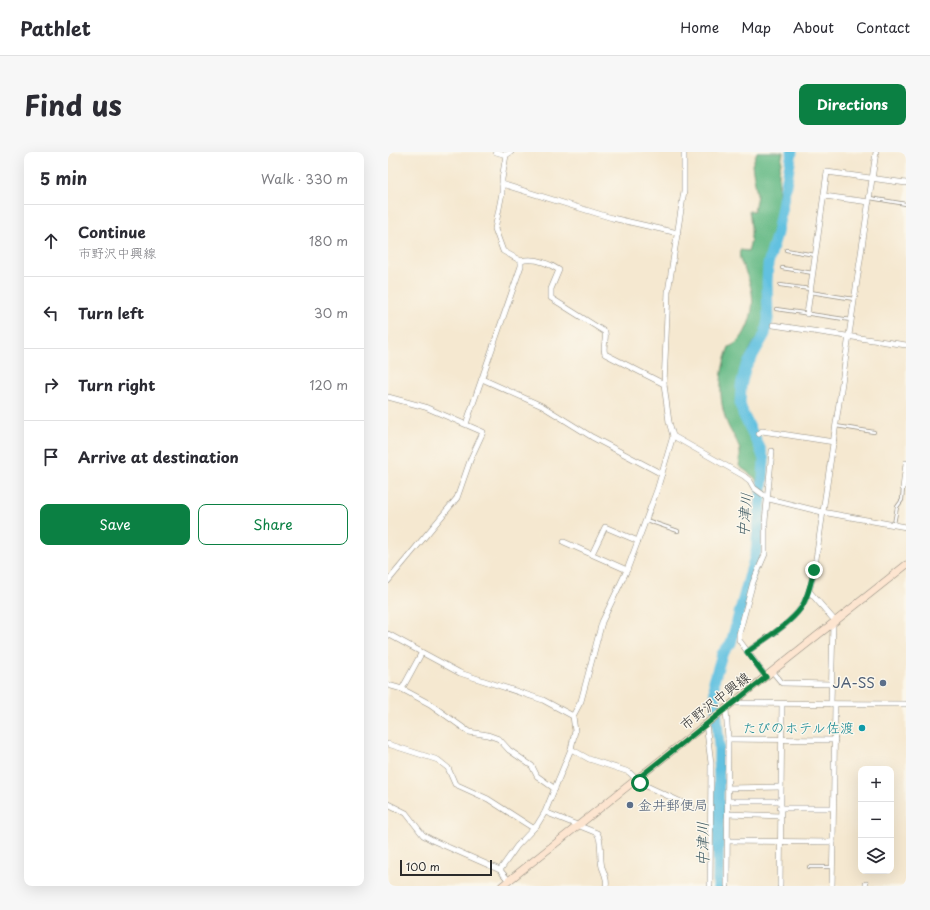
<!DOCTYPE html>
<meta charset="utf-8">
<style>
:root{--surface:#fff;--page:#f7f7f7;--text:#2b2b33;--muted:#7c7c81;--line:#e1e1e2;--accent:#0b8043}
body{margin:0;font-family:"Playpen Sans","Klee One",sans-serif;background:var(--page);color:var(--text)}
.controls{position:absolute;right:12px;bottom:12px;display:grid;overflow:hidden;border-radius:8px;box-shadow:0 4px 16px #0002}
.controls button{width:36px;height:36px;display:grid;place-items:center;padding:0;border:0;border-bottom:1px solid var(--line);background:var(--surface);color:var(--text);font:20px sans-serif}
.scale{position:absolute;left:12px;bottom:10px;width:92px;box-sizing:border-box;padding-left:4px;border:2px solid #2b2b2b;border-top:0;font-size:11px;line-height:14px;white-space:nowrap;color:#2b2b2b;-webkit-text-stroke:3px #fbf7ec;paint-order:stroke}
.stop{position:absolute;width:12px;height:12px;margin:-9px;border:3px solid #0b8043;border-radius:50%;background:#fff}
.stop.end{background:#0b8043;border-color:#fff;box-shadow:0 1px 4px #0008}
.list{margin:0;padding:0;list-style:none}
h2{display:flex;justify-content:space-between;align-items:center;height:52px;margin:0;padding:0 16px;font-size:17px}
h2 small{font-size:13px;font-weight:400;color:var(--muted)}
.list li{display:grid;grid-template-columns:26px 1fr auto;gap:12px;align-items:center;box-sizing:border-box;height:72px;padding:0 16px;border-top:1px solid var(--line)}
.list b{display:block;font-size:15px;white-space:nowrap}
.list p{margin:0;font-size:13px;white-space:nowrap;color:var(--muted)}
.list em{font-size:13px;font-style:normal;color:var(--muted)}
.actions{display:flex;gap:8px;padding:12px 16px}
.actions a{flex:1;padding:9px 0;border:1px solid var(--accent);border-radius:8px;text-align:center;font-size:14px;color:var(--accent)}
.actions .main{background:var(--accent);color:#fff}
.icon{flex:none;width:22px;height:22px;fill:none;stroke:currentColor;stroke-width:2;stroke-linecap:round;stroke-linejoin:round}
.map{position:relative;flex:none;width:518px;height:734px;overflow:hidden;border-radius:8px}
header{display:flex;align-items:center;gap:24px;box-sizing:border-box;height:56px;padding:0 20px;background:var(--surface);border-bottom:1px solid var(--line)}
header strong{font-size:19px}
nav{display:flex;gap:22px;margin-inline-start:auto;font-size:14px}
.intro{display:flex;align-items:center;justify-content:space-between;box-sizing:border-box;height:96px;padding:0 24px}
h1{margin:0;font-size:28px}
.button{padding:10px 18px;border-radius:8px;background:var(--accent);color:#fff;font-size:14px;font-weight:700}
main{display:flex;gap:24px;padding:0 24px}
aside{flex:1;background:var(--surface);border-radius:8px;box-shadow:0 4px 16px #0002}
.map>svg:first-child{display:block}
</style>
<header>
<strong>Pathlet</strong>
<nav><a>Home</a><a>Map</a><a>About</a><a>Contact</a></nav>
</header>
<div class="intro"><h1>Find us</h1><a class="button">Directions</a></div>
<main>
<aside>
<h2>5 min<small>Walk · 330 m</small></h2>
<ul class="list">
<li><svg class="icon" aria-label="ahead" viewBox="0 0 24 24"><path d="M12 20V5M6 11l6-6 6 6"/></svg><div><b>Continue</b><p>市野沢中興線</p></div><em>180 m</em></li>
<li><svg class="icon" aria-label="left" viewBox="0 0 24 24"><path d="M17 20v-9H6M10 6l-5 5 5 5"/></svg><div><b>Turn left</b></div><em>30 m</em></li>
<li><svg class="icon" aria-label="right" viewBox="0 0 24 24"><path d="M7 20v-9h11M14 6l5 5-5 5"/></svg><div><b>Turn right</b></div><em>120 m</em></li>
<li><svg class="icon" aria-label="arrive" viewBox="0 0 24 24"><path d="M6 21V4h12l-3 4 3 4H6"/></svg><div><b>Arrive at destination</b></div></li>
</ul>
<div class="actions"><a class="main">Save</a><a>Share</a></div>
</aside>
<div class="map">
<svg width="518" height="734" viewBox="0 0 518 734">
<rect width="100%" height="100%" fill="#fbf7ec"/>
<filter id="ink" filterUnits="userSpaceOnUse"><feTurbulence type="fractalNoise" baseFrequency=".025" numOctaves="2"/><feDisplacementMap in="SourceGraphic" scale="8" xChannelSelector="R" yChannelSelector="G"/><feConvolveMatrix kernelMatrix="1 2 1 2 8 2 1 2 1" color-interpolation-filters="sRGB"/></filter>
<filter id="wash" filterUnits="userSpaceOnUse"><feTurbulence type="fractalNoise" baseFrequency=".012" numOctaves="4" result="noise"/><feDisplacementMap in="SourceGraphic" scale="16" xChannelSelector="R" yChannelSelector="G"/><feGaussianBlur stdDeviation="0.9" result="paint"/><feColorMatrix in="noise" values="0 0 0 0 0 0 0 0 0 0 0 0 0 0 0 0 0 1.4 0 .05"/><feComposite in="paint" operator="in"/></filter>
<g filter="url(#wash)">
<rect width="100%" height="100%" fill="#f5e8d0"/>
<path fill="#6bbc89" stroke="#4b745a" d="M369 0H395L391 19V45L387 85 376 118 377 167 375 178 365 192 354 213 349 236 350 260 370 298 373 309 371 332 366 325 351 314C356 288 343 287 337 265 330 242 332 217 341 195 352 190 355 184 360 173 367 154 366 140 358 121 355 113 350 108 352 98L360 99C365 85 363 73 361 59H366L369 43 364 13Z"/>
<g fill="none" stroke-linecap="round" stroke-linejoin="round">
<path stroke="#62c1e0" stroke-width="11" d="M330 734 331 594 326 529 334 502 343 491 368 400 375 325 376 308 372 296 355 262 352 251 353 234 357 217 377 182 380 167 379 131 380 112 389 81 404 0"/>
</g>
</g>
<g filter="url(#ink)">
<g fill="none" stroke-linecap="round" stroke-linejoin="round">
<defs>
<g id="lane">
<path d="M482 46 518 52"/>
<path d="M398 98 427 103"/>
<path d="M394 116 425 121"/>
<path d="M392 133 422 137"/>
<path d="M422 140 466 147"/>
<path d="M388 157 463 168"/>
<path d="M448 274 486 280"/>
<path d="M258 368 290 379"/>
<path d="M506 372 509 355 514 348 515 336"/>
<path d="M421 715H444"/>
</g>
<g id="street">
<path d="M108 0 118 3 123 0"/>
<path d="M114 32 224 66 290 81"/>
<path d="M436 44 481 50"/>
<path d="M133 109C147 105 160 111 171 118L163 137V146L217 180C219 187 214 195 217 202L276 232"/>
<path d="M419 162 439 20 518 31"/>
<path d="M385 173 518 193"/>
<path d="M94 227 154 254 204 285 274 322"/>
<path d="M0 245 37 255 95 280 83 306 69 346 0 429"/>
<path d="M78 272 133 114V109L115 99 107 77 114 41V27L118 3"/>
<path d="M371 282 374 279 446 290"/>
<path d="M285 284 356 324 362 329 366 336 381 347 434 360 518 375"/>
<path d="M515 336 518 311"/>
<path d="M176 390 239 418"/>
<path d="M204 402 217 375 250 389"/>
<path d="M421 439 447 469"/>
<path d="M0 482 72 521 155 548 185 564"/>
<path d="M359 500C375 488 401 473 412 457 422 443 425 424 428 407L488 0"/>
<path d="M385 520 394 531 444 532"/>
<path d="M378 525 351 488V482L365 430 377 402V369L384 299"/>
<path d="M0 533 14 537 33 502"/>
<path d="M14 537 42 552 81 580 100 583 111 587 121 598 144 614 149 624 167 637"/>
<path d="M345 551 518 552"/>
<path d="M443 552 445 471"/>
<path d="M338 557 340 587 339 734"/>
<path d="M318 572 323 611 322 734"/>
<path d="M340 587 447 588"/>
<path d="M0 592 50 608 60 616 67 632 100 647 145 676"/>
<path d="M183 597 201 607 241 620 252 631 304 655"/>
<path d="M340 636 392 635"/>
<path d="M340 649H392"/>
<path d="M0 652 18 661 35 683 46 689 112 718 121 729"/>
<path d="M392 656H444"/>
<path d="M157 660 209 681C215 690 211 704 214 715 216 721 220 728 218 734"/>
<path d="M340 662 392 664"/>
<path d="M340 689 445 690 444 734"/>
<path d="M445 690 447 552"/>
<path d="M112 718 129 694 149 673 157 660 183 597 187 579 185 564 193 549 214 470 239 418 269 338 285 284 281 270 276 232 280 140 296 39V0"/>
<path d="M478 732V734"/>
<path d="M392 734 394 552"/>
</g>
<path id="secondary" d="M114 734 518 413"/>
</defs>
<use href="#lane" stroke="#908a7e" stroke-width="4"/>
<use href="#street" stroke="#908a7e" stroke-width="6"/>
<use href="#secondary" stroke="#908a7e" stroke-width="8"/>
<use href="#lane" stroke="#fff" stroke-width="2.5"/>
<use href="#street" stroke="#fff" stroke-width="5"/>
<use href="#secondary" stroke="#fde5d0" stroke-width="7"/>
</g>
</g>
<g fill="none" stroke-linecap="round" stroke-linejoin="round" filter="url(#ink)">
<path stroke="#0b8043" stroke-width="5" d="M252 631 249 627 378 525 359 500C375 488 401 473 413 456 420 445 423 431 426 418"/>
</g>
<g fill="#5c6f8a" stroke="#fbf7ec" stroke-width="1.5">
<circle cx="495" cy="531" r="4"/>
<circle cx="242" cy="653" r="4"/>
</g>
<circle fill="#0f9aa8" stroke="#fbf7ec" stroke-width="1.5" cx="474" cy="576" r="4"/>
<g text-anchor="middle" stroke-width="3" stroke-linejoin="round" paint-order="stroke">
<g font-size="14" fill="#4e5e75" stroke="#fbf7ec" text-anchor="end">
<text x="487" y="536">JA-SS</text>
<text x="250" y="658" text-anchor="start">金井郵便局</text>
</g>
<g font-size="14" fill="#2b2b2b" stroke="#fbf7ec">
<text transform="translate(327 549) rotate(-38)" y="5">市野沢中興線</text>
</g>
<g font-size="14" fill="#0d838f" stroke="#fbf7ec" text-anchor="end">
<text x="466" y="581">たびのホテル佐渡</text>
</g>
<g font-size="15" font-style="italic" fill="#3c5861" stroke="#fbf7ec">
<text transform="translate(357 363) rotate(-85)" y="5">中津川</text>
<text transform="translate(315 692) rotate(-90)" y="5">中津川</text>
</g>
</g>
</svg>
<div class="controls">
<button>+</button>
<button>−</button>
<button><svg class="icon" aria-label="layers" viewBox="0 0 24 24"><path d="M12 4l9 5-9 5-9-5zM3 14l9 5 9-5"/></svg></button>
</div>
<div class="scale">100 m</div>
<div class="stop" style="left:252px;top:631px"></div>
<div class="stop end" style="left:426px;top:418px"></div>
</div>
</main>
